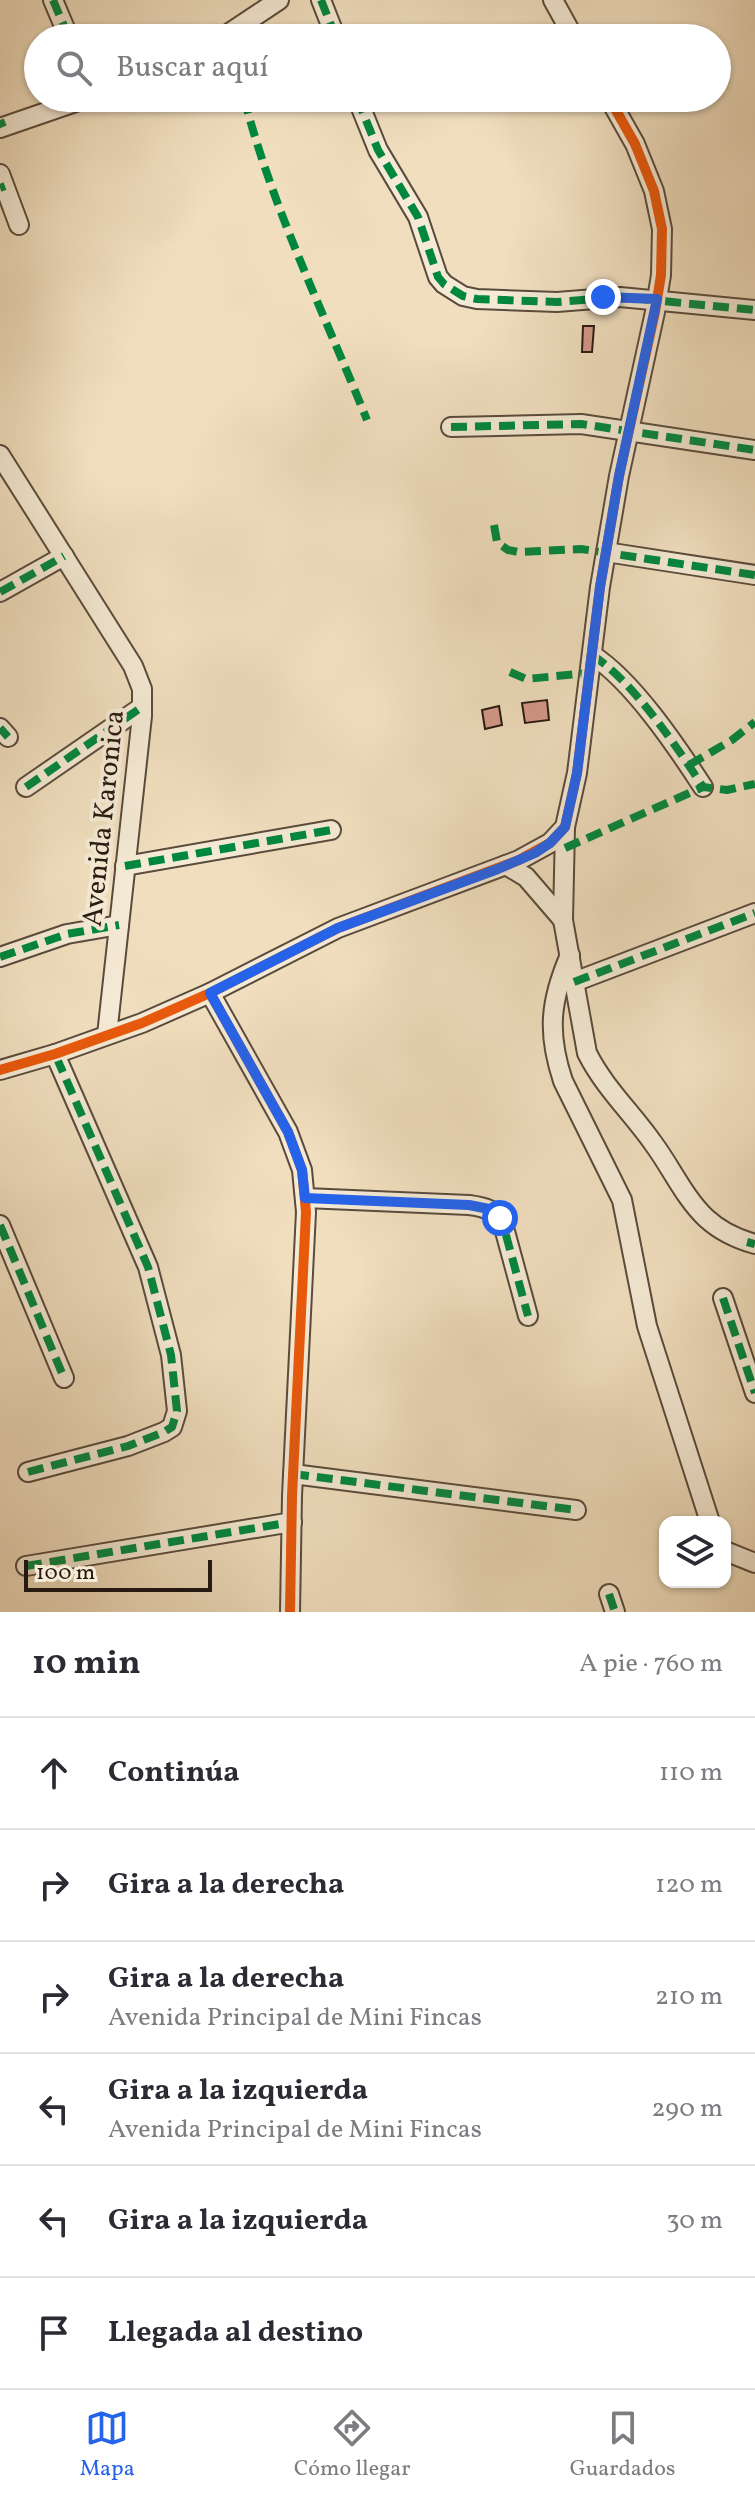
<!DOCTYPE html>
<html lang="es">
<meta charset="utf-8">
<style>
:root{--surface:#fff;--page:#f2f2f3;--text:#2b2b33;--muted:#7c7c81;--line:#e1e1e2;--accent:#2563eb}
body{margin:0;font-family:Vollkorn,serif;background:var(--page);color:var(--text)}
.controls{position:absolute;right:24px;bottom:24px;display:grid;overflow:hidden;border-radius:16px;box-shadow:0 2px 6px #0004}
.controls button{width:72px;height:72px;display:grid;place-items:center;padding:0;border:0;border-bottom:2px solid var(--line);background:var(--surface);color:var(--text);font:40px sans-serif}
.scale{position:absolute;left:24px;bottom:20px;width:188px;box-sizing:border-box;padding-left:8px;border:4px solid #281a11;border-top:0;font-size:22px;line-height:28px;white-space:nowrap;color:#281a11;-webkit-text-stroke:6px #f5ead5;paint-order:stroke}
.stop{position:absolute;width:24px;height:24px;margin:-18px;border:6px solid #2563eb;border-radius:50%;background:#fff}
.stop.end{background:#2563eb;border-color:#fff;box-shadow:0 2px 8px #0008}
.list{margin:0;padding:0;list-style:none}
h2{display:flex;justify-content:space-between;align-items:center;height:104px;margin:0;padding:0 32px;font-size:34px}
h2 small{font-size:26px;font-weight:400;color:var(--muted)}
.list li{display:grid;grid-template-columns:52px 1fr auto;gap:24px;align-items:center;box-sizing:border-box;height:112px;padding:0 32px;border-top:2px solid var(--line)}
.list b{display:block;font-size:30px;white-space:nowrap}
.list p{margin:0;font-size:26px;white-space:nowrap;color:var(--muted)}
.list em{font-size:26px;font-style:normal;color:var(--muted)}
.icon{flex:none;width:44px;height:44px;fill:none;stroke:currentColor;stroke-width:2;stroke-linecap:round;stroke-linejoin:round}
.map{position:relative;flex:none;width:755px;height:1612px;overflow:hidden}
.search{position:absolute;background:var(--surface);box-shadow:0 2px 6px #0004;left:24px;right:24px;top:24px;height:88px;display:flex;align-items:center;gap:20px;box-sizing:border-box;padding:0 28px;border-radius:44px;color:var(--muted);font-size:30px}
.sheet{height:776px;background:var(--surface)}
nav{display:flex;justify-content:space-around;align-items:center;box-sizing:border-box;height:112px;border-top:2px solid var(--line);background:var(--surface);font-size:22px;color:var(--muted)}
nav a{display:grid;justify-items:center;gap:4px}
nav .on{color:var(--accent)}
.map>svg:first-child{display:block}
</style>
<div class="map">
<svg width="755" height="1612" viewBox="0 0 755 1612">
<rect width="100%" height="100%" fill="#f0debe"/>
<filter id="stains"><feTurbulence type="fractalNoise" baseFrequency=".0025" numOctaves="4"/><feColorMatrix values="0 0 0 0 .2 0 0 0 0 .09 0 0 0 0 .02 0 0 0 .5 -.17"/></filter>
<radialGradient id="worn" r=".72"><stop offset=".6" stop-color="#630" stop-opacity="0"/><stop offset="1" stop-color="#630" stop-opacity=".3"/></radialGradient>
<g fill="#d4998a" stroke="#281a11" stroke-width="2">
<path d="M583 326H594L592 352H582Z"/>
<path d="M547 700 549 720 525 723 522 703Z"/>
<path d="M499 706 502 725 485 729 482 710Z"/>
</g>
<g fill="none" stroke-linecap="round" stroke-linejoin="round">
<defs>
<g id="minor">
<path d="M53 0 69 38"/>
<path d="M321 0 336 38"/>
<path d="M553 0 574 38"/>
<path d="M222 38 279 0"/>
<path d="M357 98 378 150 418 217 438 277 444 284 463 296 477 299 557 302 620 297 755 310"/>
<path d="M0 128 87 98"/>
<path d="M0 174 19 225"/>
<path d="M451 427 581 424 755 450"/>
<path d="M0 455 133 666 142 689V716L107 1035"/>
<path d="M606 552 755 575"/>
<path d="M0 592 64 556"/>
<path d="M592 655C632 680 677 747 703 787"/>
<path d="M0 728 8 737"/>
<path d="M26 787 142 707"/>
<path d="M565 827 563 920 587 1053C604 1087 631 1112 653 1143 671 1167 684 1197 706 1218 720 1231 737 1239 755 1244"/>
<path d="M506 865 526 877 563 920"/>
<path d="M125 866 331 830"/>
<path d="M570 955C550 1001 547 1033 563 1081L622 1200 647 1326 710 1522"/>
<path d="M0 957 67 934 119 925"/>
<path d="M574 982 755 913"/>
<path d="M210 993 288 1132 302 1170 306 1212 292 1496 290 1612"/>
<path d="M0 1070 55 1054 142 1023 210 993 338 928 519 860 550 843 565 827 577 773 600 587 619 476 655 312 661 275 662 229 654 191 635 144 609 98"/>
<path d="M305 1198 469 1205C484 1207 497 1210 503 1224L528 1316"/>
<path d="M0 1225 64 1378"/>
<path d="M723 1298 755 1393"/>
<path d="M28 1472 128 1446 164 1432 172 1427 177 1411 171 1355 148 1267 55 1054"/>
<path d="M293 1474 576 1510"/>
<path d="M725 1551 755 1563"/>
<path d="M26 1566 292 1522"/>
<path d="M609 1594 615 1612"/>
</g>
</defs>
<use href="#minor" stroke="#5a4b3c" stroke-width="22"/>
<use href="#minor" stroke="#f5ead5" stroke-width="18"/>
<g stroke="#00873e" stroke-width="8" stroke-dasharray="16 8" stroke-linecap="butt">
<path d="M53 0 69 38"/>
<path d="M321 0 336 38"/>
<path d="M225 36 226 38"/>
<path d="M244 98C273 210 324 313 367 420"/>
<path d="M357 98 378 150 418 217 438 277 444 284 463 296 477 299 557 302 620 297 755 310"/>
<path d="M0 120 3 127"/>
<path d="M0 188 5 186"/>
<path d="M451 427 581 424 755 450"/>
<path d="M494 525 497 542 508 550 518 552 581 549 755 575"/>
<path d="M0 592 64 556"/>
<path d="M592 655C632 680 677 747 703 787"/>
<path d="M510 672 526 679 589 673"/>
<path d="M0 728 8 737"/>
<path d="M689 765 732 740 755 722"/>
<path d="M26 787 142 707"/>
<path d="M565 848 703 787 727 790 755 784"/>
<path d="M125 866 331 830"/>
<path d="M0 957 67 934 119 925"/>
<path d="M574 982 755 913"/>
<path d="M305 1198 469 1205C484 1207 497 1210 503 1224L528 1316"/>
<path d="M0 1225 64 1378"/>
<path d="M747 1242 755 1244"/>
<path d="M723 1298 755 1393"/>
<path d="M28 1472 128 1446 164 1432 172 1427 177 1411 171 1355 148 1267 55 1054"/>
<path d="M293 1474 576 1510"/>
<path d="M26 1566 292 1522"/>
<path d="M609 1594 615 1612"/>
</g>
<defs>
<g id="cycleway">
<path d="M210 993 288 1132 302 1170 306 1212 292 1496 290 1612"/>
<path d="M0 1070 55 1054 142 1023 210 993 338 928 519 860 550 843 565 827 577 773 600 587 619 476 655 312 661 275 662 229 654 191 635 144 609 98"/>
</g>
</defs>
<use href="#cycleway" stroke="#f5ead5" stroke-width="15"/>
<use href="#cycleway" stroke="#e8590c" stroke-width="10"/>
</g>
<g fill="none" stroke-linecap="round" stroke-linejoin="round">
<path stroke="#2563eb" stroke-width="10" d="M500 1218 489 1209 469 1205 305 1198 302 1170 288 1132 210 993 338 928 498 869 535 853 550 843 565 827 577 773 600 587 619 476 657 299 603 297"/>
</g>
<g text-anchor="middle" stroke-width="8" stroke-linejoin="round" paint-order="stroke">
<g font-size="28" fill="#281a11" stroke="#f5ead5">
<text transform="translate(102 818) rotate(-84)" y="10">Avenida Karonica</text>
</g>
</g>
<rect width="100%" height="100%" filter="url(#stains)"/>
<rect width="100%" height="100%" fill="url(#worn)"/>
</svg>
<div class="controls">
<button><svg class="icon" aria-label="layers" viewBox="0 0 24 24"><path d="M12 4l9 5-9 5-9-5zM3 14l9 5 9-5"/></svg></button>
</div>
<div class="scale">100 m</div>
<div class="stop" style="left:500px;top:1218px"></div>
<div class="stop end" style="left:603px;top:297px"></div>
<div class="search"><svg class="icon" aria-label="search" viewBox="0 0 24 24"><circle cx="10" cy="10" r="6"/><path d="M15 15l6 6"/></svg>Buscar aquí</div>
</div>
<section class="sheet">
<h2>10 min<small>A pie · 760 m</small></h2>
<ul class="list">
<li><svg class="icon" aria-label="ahead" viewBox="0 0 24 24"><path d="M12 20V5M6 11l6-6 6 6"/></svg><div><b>Continúa</b></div><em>110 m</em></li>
<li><svg class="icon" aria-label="right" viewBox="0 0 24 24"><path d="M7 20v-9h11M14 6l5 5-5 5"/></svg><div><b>Gira a la derecha</b></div><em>120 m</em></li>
<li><svg class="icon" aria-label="right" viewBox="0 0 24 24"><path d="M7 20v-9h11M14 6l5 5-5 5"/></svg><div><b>Gira a la derecha</b><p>Avenida Principal de Mini Fincas</p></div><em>210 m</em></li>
<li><svg class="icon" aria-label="left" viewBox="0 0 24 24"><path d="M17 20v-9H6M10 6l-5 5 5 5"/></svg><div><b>Gira a la izquierda</b><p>Avenida Principal de Mini Fincas</p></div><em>290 m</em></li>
<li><svg class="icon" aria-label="left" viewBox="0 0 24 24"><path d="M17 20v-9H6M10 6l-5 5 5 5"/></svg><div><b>Gira a la izquierda</b></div><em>30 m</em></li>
<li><svg class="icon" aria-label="arrive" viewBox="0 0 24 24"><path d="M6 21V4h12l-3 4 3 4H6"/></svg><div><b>Llegada al destino</b></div></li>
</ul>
</section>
<nav>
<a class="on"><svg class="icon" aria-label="map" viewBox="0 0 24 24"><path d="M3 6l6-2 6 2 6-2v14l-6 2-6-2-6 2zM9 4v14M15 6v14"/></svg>Mapa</a>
<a><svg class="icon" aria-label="directions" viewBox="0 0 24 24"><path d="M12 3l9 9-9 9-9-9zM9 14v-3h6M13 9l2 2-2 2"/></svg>Cómo llegar</a>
<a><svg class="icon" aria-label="saved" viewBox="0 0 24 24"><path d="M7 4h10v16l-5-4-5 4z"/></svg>Guardados</a>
</nav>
